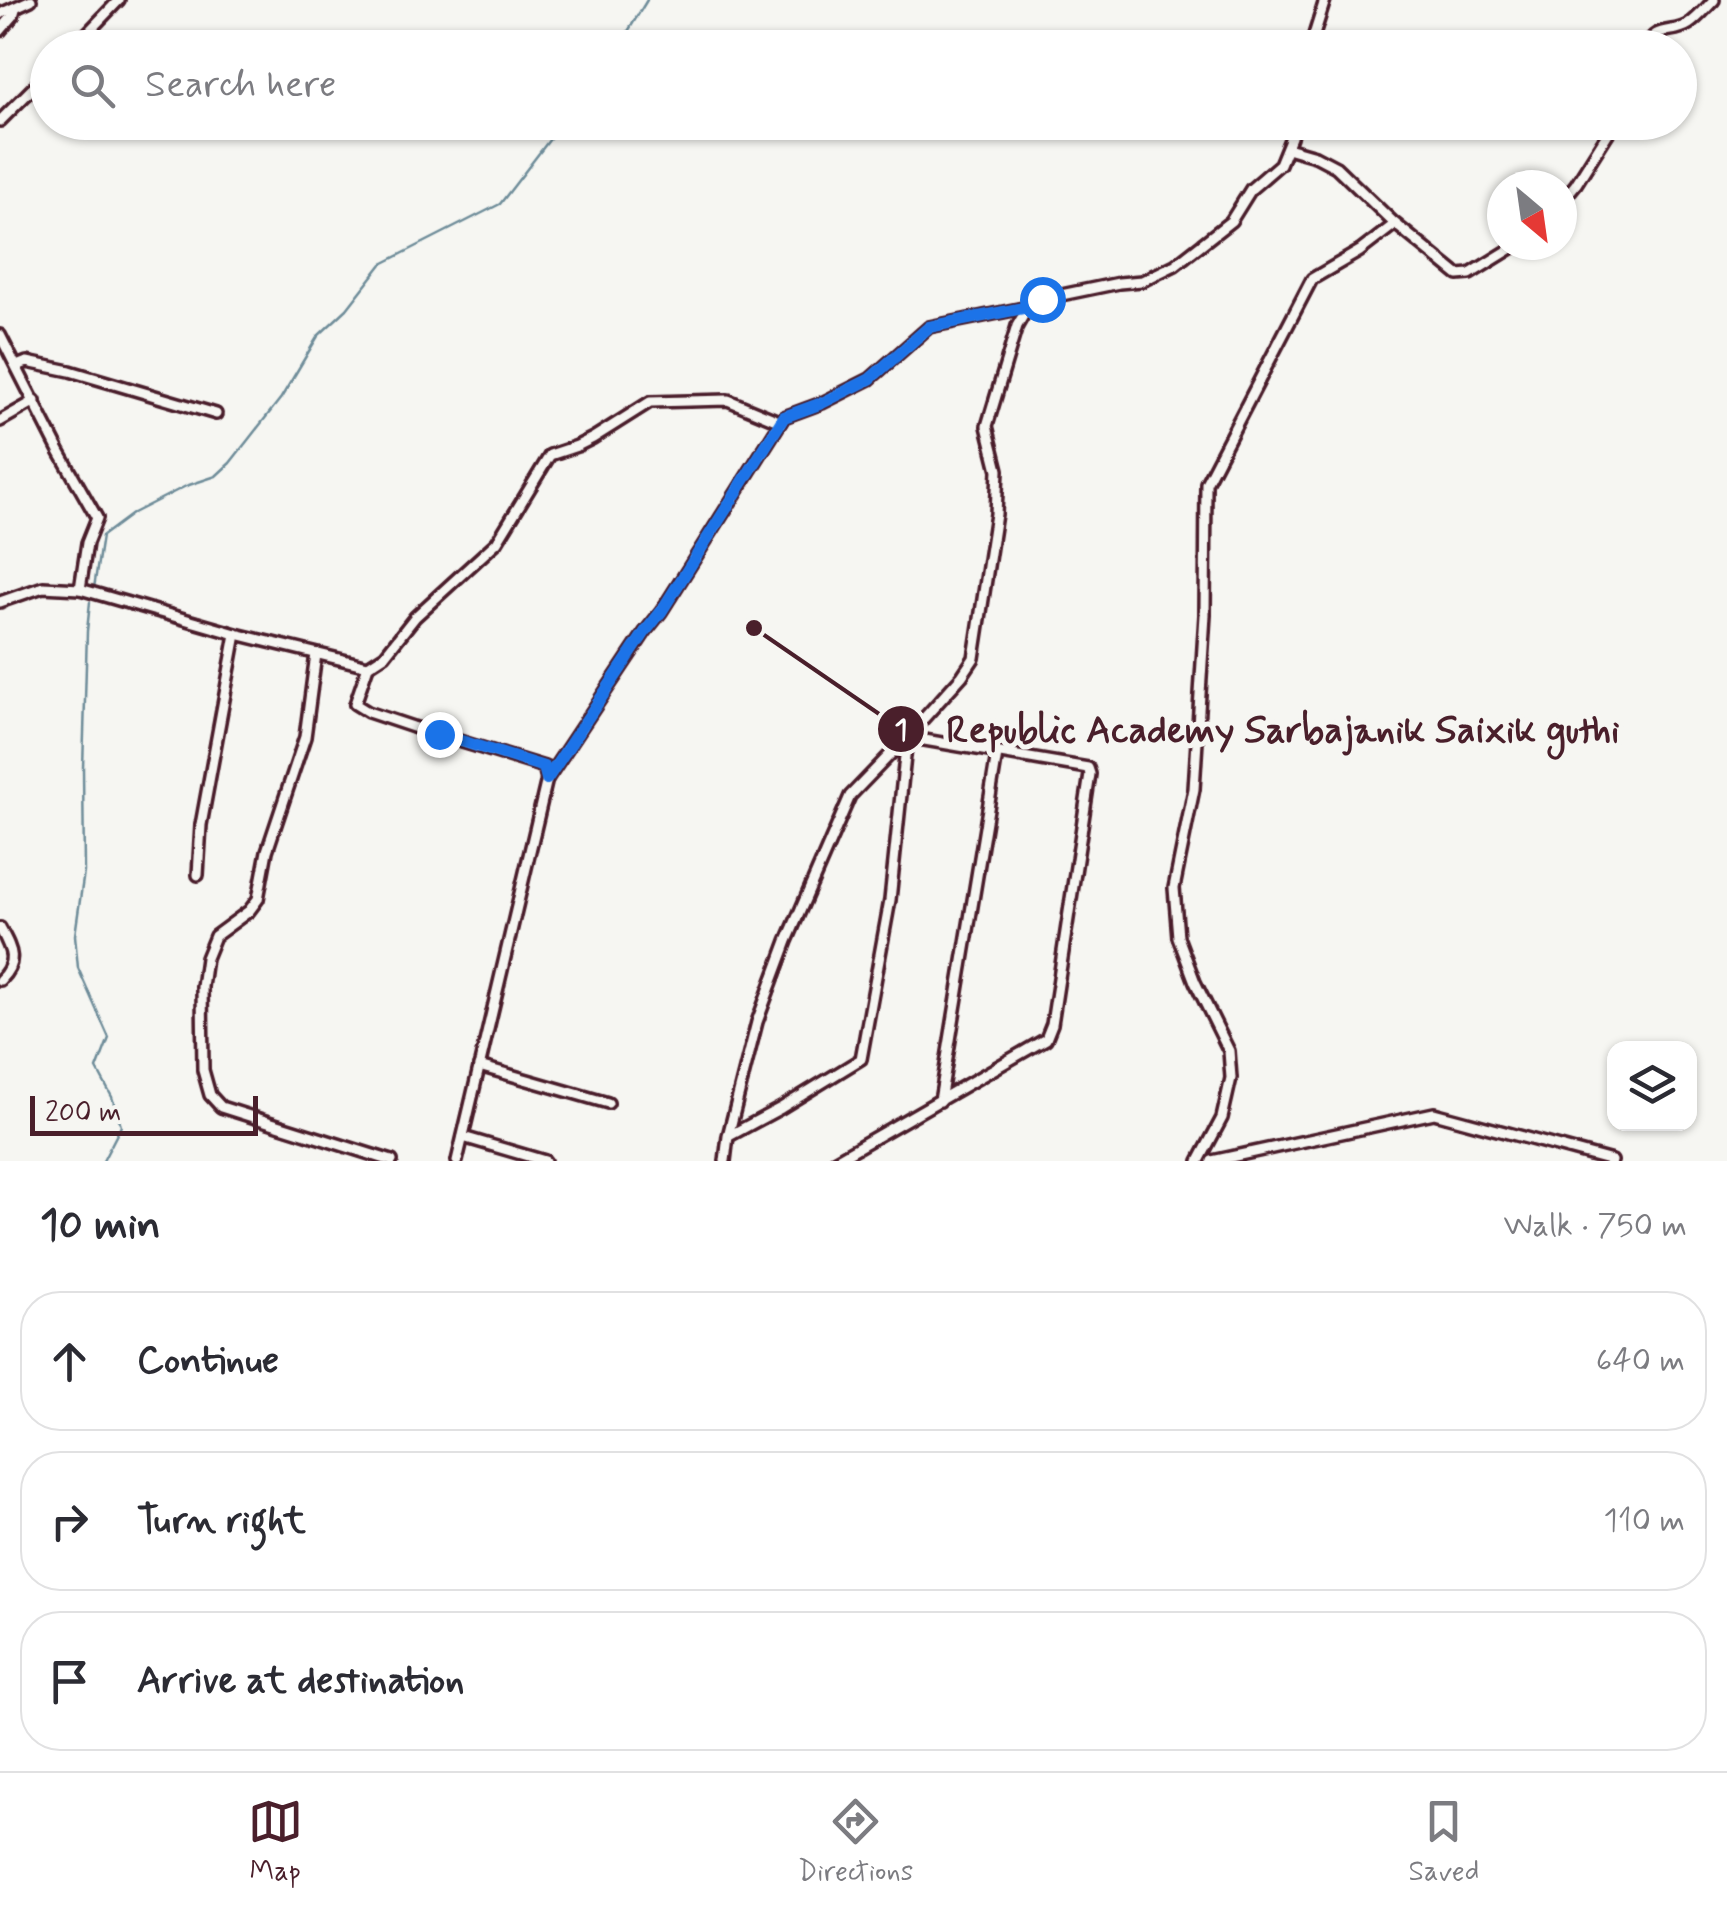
<!DOCTYPE html>
<meta charset="utf-8">
<style>
:root{--surface:#fff;--page:#f2f2f3;--text:#2b2b33;--muted:#7c7c81;--line:#e1e1e2;--accent:#4a1f2b}
body{margin:0;font-family:Mynerve,sans-serif;background:var(--page);color:var(--text)}
.controls{position:absolute;right:30px;bottom:30px;display:grid;overflow:hidden;border-radius:20px;box-shadow:0 2px 8px #0004}
.controls button{width:90px;height:90px;display:grid;place-items:center;padding:0;border:0;border-bottom:2px solid var(--line);background:var(--surface);color:var(--text);font:50px sans-serif}
.compass{position:absolute;left:1487px;top:170px;width:90px;height:90px;border-radius:50%;background:var(--surface);box-shadow:0 2px 8px #0004;rotate:151deg}
.scale{position:absolute;left:30px;bottom:25px;width:228px;box-sizing:border-box;padding-left:10px;border:5px solid #4a1f2b;border-top:0;font-size:28px;line-height:35px;white-space:nowrap;color:#4a1f2b;-webkit-text-stroke:8px #f6f6f2;paint-order:stroke}
.stop{position:absolute;width:30px;height:30px;margin:-22px;border:8px solid #1a73e8;border-radius:50%;background:#fff}
.stop.end{background:#1a73e8;border-color:#fff;box-shadow:0 2px 10px #0008}
.list{margin:0;padding:0;list-style:none}
h2{display:flex;justify-content:space-between;align-items:center;height:130px;margin:0;padding:0 40px;font-size:42px}
h2 small{font-size:32px;font-weight:400;color:var(--muted)}
.list li{display:grid;grid-template-columns:65px 1fr auto;gap:30px;align-items:center;box-sizing:border-box;height:140px;margin:0 20px 20px;padding:0 20px;border:2px solid var(--line);border-radius:40px}
.list b{display:block;font-size:38px;white-space:nowrap}
.list em{font-size:32px;font-style:normal;color:var(--muted)}
.icon{flex:none;width:55px;height:55px;fill:none;stroke:currentColor;stroke-width:2;stroke-linecap:round;stroke-linejoin:round}
.map{position:relative;flex:none;width:1727px;height:1161px;overflow:hidden}
.search{position:absolute;background:var(--surface);box-shadow:0 2px 8px #0004;left:30px;right:30px;top:30px;height:110px;display:flex;align-items:center;gap:25px;box-sizing:border-box;padding:0 35px;border-radius:55px;color:var(--muted);font-size:38px}
.sheet{height:610px;background:var(--surface)}
nav{display:flex;justify-content:space-around;align-items:center;box-sizing:border-box;height:140px;border-top:2px solid var(--line);background:var(--surface);font-size:28px;color:var(--muted)}
nav a{display:grid;justify-items:center;gap:5px}
nav .on{color:var(--accent)}
.map>svg:first-child{display:block}
</style>
<div class="map">
<svg width="1727" height="1161" viewBox="0 0 1727 1161">
<rect width="100%" height="100%" fill="#f6f6f2"/>
<filter id="ink" filterUnits="userSpaceOnUse"><feTurbulence type="fractalNoise" baseFrequency=".01" numOctaves="2"/><feDisplacementMap in="SourceGraphic" scale="20" xChannelSelector="R" yChannelSelector="G"/><feConvolveMatrix kernelMatrix="1 2 1 2 8 2 1 2 1" color-interpolation-filters="sRGB"/></filter>
<g filter="url(#ink)">
<g fill="none" stroke-linecap="round" stroke-linejoin="round">
<g stroke="#6e8c99" stroke-width="2.5">
<path d="M618 48 647 0"/>
<path d="M94 588 102 536 133 513 186 486 216 476 230 463 281 398 318 336 347 309 382 264 500 204 563 122"/>
<path d="M90 602 87 631 83 768 84 872 75 935 78 968 109 1038 97 1069 112 1097 121 1126 103 1161"/>
</g>
<defs>
<g id="minor">
<path d="M0 14 31 0"/>
<path d="M0 31 13 16 15 9"/>
<path d="M73 48 119 0"/>
<path d="M1310 48 1325 0"/>
<path d="M1646 48C1654 24 1673 35 1689 24 1698 18 1706 8 1714 0"/>
<path d="M0 121 48 73"/>
<path d="M1287 148 1315 156 1336 167 1393 222 1458 275 1470 274 1517 245"/>
<path d="M1562 201 1576 184 1615 122"/>
<path d="M0 335 59 451 97 518 87 543 80 589"/>
<path d="M17 366 27 362 70 371 216 414"/>
<path d="M0 421 35 401"/>
<path d="M0 602 43 587 80 589 236 634 368 666"/>
<path d="M316 654 305 737 267 851 258 899 249 911 215 936 206 958 202 987 203 1070 210 1095 221 1107 392 1161"/>
<path d="M547 779 544 767 413 727 368 712 355 704 368 666 385 655 415 617 497 542 550 455 577 446 593 438 650 402 728 400 781 422"/>
<path d="M198 875 201 825 236 634"/>
<path d="M0 928C11 949 19 961 0 980"/>
<path d="M479 1066 608 1103"/>
<path d="M940 1101 997 754"/>
<path d="M729 1136 781 1108 861 1059 890 900 907 737 1088 768 1090 774 1052 1024 1046 1039 834 1161"/>
<path d="M463 1137 545 1161"/>
<path d="M457 1161 547 779 645 632 661 612 784 417 822 403 870 379 929 327 1028 307"/>
<path d="M725 1161 728 1136 757 1022 787 941 850 796 907 737 962 676 974 658 996 514 998 470 987 426 1017 326 1028 307 1042 299 1119 283 1142 281 1175 265 1231 221 1251 189 1280 164 1291 137 1294 122"/>
<path d="M1199 1161 1222 1118 1231 1078 1229 1051 1195 982 1178 937 1174 888 1194 789 1205 615 1206 483 1312 279 1360 251 1395 224"/>
<path d="M1212 1161 1434 1113 1612 1161"/>
</g>
</defs>
<use href="#minor" stroke="#4a1f2b" stroke-width="16"/>
<use href="#minor" stroke="#f6f6f2" stroke-width="9"/>
</g>
</g>
<g fill="none" stroke-linecap="round" stroke-linejoin="round" filter="url(#ink)">
<path stroke="#1a73e8" stroke-width="12" d="M439 734 544 767 547 779 645 632 661 612 784 417 822 403 870 379 929 327 1028 307 1042 299"/>
</g>
<path fill="none" stroke="#4a1f2b" stroke-width="4" d="M754 628L901 729"/>
<g fill="#4a1f2b" stroke="#f6f6f2" stroke-width="4">
<circle cx="754" cy="628" r="10"/>
<circle cx="901" cy="729" r="25"/>
</g>
<g font-size="30" text-anchor="middle" font-weight="bold" fill="#fff">
<text x="901" y="739">1</text>
</g>
<g font-size="38" text-anchor="middle" font-weight="bold" fill="#4a1f2b" stroke="#f6f6f2" stroke-width="10" stroke-linejoin="round" paint-order="stroke">
<text x="1283" y="742">Republic Academy Sarbajanik Saixik guthi</text>
</g>
</svg>
<div class="controls">
<button><svg class="icon" aria-label="layers" viewBox="0 0 24 24"><path d="M12 4l9 5-9 5-9-5zM3 14l9 5 9-5"/></svg></button>
</div>
<svg class="compass" viewBox="-18 -18 36 36"><path d="M0-13l5 13h-10z" fill="#e53935"/><path d="M0 13l5-13h-10z" fill="#7c7c81"/></svg>
<div class="scale">200 m</div>
<div class="stop" style="left:1042px;top:299px"></div>
<div class="stop end" style="left:439px;top:734px"></div>
<div class="search"><svg class="icon" aria-label="search" viewBox="0 0 24 24"><circle cx="10" cy="10" r="6"/><path d="M15 15l6 6"/></svg>Search here</div>
</div>
<section class="sheet">
<h2>10 min<small>Walk · 750 m</small></h2>
<ul class="list">
<li><svg class="icon" aria-label="ahead" viewBox="0 0 24 24"><path d="M12 20V5M6 11l6-6 6 6"/></svg><div><b>Continue</b></div><em>640 m</em></li>
<li><svg class="icon" aria-label="right" viewBox="0 0 24 24"><path d="M7 20v-9h11M14 6l5 5-5 5"/></svg><div><b>Turn right</b></div><em>110 m</em></li>
<li><svg class="icon" aria-label="arrive" viewBox="0 0 24 24"><path d="M6 21V4h12l-3 4 3 4H6"/></svg><div><b>Arrive at destination</b></div></li>
</ul>
</section>
<nav>
<a class="on"><svg class="icon" aria-label="map" viewBox="0 0 24 24"><path d="M3 6l6-2 6 2 6-2v14l-6 2-6-2-6 2zM9 4v14M15 6v14"/></svg>Map</a>
<a><svg class="icon" aria-label="directions" viewBox="0 0 24 24"><path d="M12 3l9 9-9 9-9-9zM9 14v-3h6M13 9l2 2-2 2"/></svg>Directions</a>
<a><svg class="icon" aria-label="saved" viewBox="0 0 24 24"><path d="M7 4h10v16l-5-4-5 4z"/></svg>Saved</a>
</nav>
